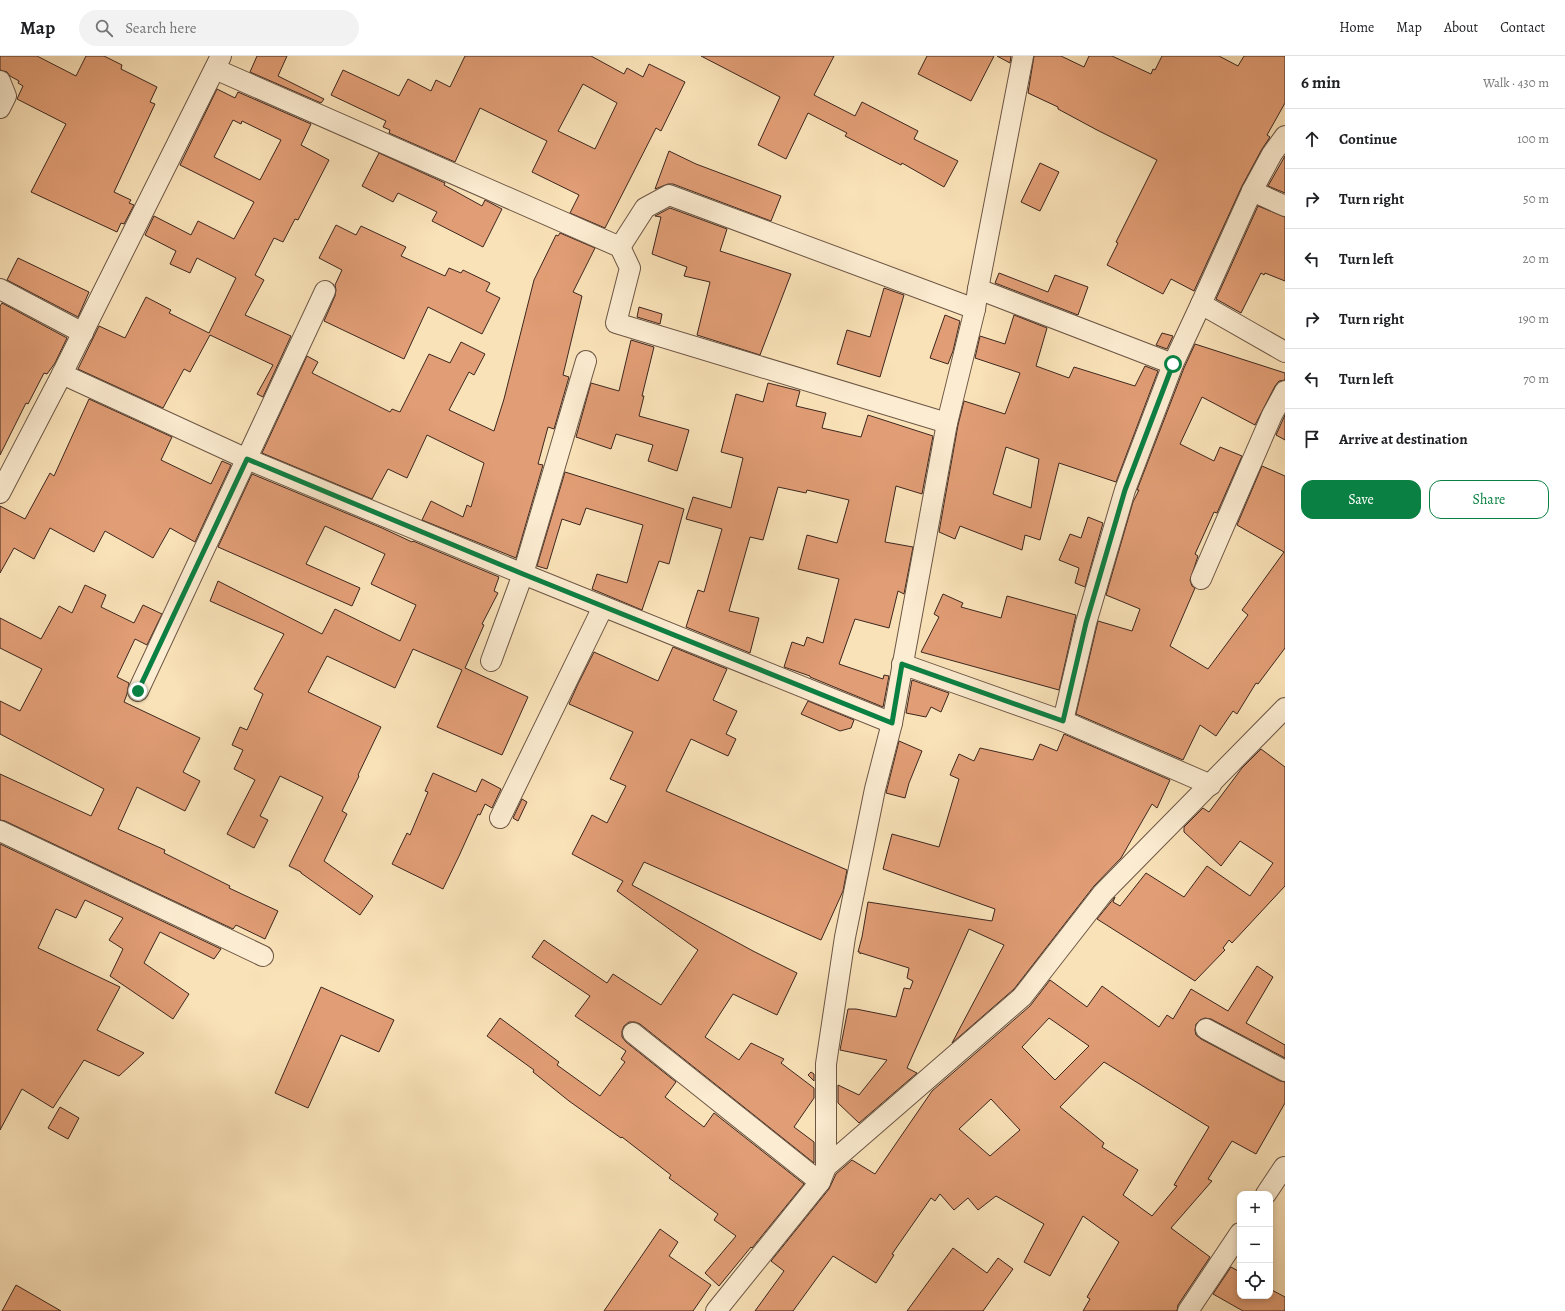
<!DOCTYPE html>
<meta charset="utf-8">
<style>
:root{--surface:#fff;--page:#f2f2f2;--text:#202124;--muted:#757577;--line:#e0e0e0;--accent:#0b8043}
body{margin:0;font-family:Alegreya,serif;background:var(--page);color:var(--text)}
.controls{position:absolute;right:12px;bottom:12px;display:grid;overflow:hidden;border-radius:8px;box-shadow:0 2px 6px #0003}
.controls button{width:36px;height:36px;display:grid;place-items:center;padding:0;border:0;border-bottom:1px solid var(--line);background:var(--surface);color:var(--text);font:20px sans-serif}
.stop{position:absolute;width:12px;height:12px;margin:-9px;border:3px solid #0b8043;border-radius:50%;background:#fff}
.stop.end{background:#0b8043;border-color:#fff;box-shadow:0 1px 4px #0008}
.list{margin:0;padding:0;list-style:none}
h2{display:flex;justify-content:space-between;align-items:center;height:52px;margin:0;padding:0 16px;font-size:17px}
h2 small{font-size:13px;font-weight:400;color:var(--muted)}
.list li{display:grid;grid-template-columns:26px 1fr auto;gap:12px;align-items:center;box-sizing:border-box;height:60px;padding:0 16px;border-top:1px solid var(--line)}
.list b{display:block;font-size:15px;white-space:nowrap}
.list em{font-size:13px;font-style:normal;color:var(--muted)}
.actions{display:flex;gap:8px;padding:12px 16px}
.actions a{flex:1;padding:9px 0;border:1px solid var(--accent);border-radius:12px;text-align:center;font-size:14px;color:var(--accent)}
.actions .main{background:var(--accent);color:#fff}
.icon{flex:none;width:22px;height:22px;fill:none;stroke:currentColor;stroke-width:2;stroke-linecap:round;stroke-linejoin:round}
.map{position:relative;flex:none;width:1285px;height:1255px;overflow:hidden}
header{display:flex;align-items:center;gap:24px;box-sizing:border-box;height:56px;padding:0 20px;background:var(--surface);border-bottom:1px solid var(--line)}
header strong{font-size:19px}
nav{display:flex;gap:22px;margin-inline-start:auto;font-size:14px}
.search{width:280px;height:36px;background:var(--page);display:flex;align-items:center;gap:10px;box-sizing:border-box;padding:0 14px;border-radius:22px;color:var(--muted);font-size:15px}
main{display:flex}
aside{flex:1;background:var(--surface)}
.map>svg:first-child{display:block}
</style>
<header>
<strong>Map</strong>
<div class="search"><svg class="icon" aria-label="search" viewBox="0 0 24 24"><circle cx="10" cy="10" r="6"/><path d="M15 15l6 6"/></svg>Search here</div>
<nav><a>Home</a><a>Map</a><a>About</a><a>Contact</a></nav>
</header>
<main>
<div class="map">
<svg width="1285" height="1255" viewBox="0 0 1285 1255">
<rect width="100%" height="100%" fill="#fae2b8"/>
<filter id="stains"><feTurbulence type="fractalNoise" baseFrequency=".005" numOctaves="4"/><feColorMatrix values="0 0 0 0 .2 0 0 0 0 .09 0 0 0 0 .02 0 0 0 .5 -.17"/></filter>
<radialGradient id="worn" r=".72"><stop offset=".6" stop-color="#630" stop-opacity="0"/><stop offset="1" stop-color="#630" stop-opacity=".3"/></radialGradient>
<g fill="#e19d75" stroke="#3c271f" fill-rule="evenodd">
<path d="M0 0H37L76 20 86 0H104L122 9 121 13 157 31 150 46 155 48 114 136 131 144 129 147 134 149 124 168 121 167 117 176 31 136 66 68 17 43 23 30 18 27 19 25 10 20 7 16 0 14Z"/>
<path d="M257 0H287L278 20 324 43 321 47 250 16Z"/>
<path d="M465 0H591L624 18 627 12 643 21 649 8 685 26 661 75 656 72 605 172 570 157 579 139 532 116 547 85 480 52 455 106 389 77 390 74 383 71 386 65 331 39 343 14 399 40 408 23 431 35 436 24 450 31ZM583 28 617 47 595 93 558 75Z"/>
<path d="M701 0H834L814 39 855 60 862 46 918 75 914 83 958 105 944 131 902 107 901 109 845 80 847 77 808 57 786 103 758 89 780 41Z"/>
<path d="M927 0H994L971 45 918 18Z"/>
<path d="M997 0H1011L1010 7Z"/>
<path d="M1034 0H1061L1084 11 1089 0H1112L1151 18 1153 13 1155 14 1162 0H1219L1238 10 1244 0H1285V47L1267 79 1270 81 1262 93 1242 130 1194 235 1171 223 1163 238 1107 209 1118 187 1116 186 1157 104 1097 74 1058 53V51L1028 37Z"/>
<path d="M217 33 235 42 238 36 311 68 301 89 329 104 298 164 295 163 283 186 274 182 255 219 264 224 245 259 291 280 263 341 257 338 273 309 210 279 190 316 184 313 163 352 78 313 99 270 125 282 146 241 171 254 169 257 209 277 236 222 197 202 190 217 170 208 176 195 145 179 154 160 191 179 198 165 234 183 254 146 180 109ZM233 64 241 68 242 65 281 84 260 124 214 101Z"/>
<path d="M669 95 696 108 781 140 771 165 673 128H668L655 133Z"/>
<path d="M379 97 445 127 444 129 482 150 485 144 502 153 483 191 432 165 437 156 398 137 393 146 362 130Z"/>
<path d="M1285 100V137L1268 130Z"/>
<path d="M1040 107 1059 116 1040 155 1021 146Z"/>
<path d="M1258 150 1285 161V225L1265 217 1264 219 1261 217 1241 257 1216 243Z"/>
<path d="M670 152 727 173 720 195 791 218 760 299 697 279 710 226 684 220 687 211 652 198 661 161 655 160Z"/>
<path d="M336 169 356 179 361 170 406 191 401 200 445 220 449 212 461 217 463 214 490 227 486 235 500 242 482 278 428 251 404 303 324 265 335 240 336 234 335 229 342 214 319 202Z"/>
<path d="M560 177 595 192 573 236 582 240 563 319 569 321 554 373 548 371 538 408 543 409 516 502 422 464 431 445 463 461 467 449 471 451 484 407 427 379 407 422 388 413 372 443 262 397 307 300 318 306 312 317 390 356 392 353 400 356 429 298 450 307 461 286 485 298 474 319 469 316 449 354 494 375 504 343 534 224 556 179 558 180Z"/>
<path d="M18 202 89 236 78 261 7 224Z"/>
<path d="M999 217 1048 236 1055 219 1088 231 1078 259 995 227Z"/>
<path d="M884 232 904 239 880 321 837 308 847 274 870 281Z"/>
<path d="M2 247 67 282 55 307 47 318 44 317 28 348 26 347 0 399V250Z"/>
<path d="M639 251 662 258 660 268 637 261Z"/>
<path d="M945 259 960 265 953 295 948 308 930 302Z"/>
<path d="M1014 259 1047 272 1036 310 1069 322 1074 311 1135 330 1145 310 1158 315 1116 426 1059 407 1040 484 1025 479 1022 494 960 470 955 483 939 476 958 369 964 345 1005 358 1020 317 975 302 980 280 1005 288ZM1006 391 1039 403 1031 452 993 438Z"/>
<path d="M1162 277 1173 280 1167 293 1156 289Z"/>
<path d="M631 284 654 291 642 340H644L639 360 689 374 677 415 648 405 653 389 616 378 611 393 576 381 591 327 619 335Z"/>
<path d="M1195 288 1285 317V324L1279 325 1275 330 1255 369 1202 341 1180 388 1214 405 1220 391 1242 400 1217 457 1214 456 1195 498 1198 500 1190 524 1192 530 1195 532 1170 590 1208 613 1248 559 1242 554 1284 496 1237 469 1262 410 1285 420V592L1258 628 1256 627 1237 658 1233 655 1216 680 1200 669 1183 704 1076 658 1098 565 1132 575 1140 553 1106 539 1133 446 1139 434H1137L1184 312Z"/>
<path d="M768 327 800 335 796 350 826 357 822 372 861 381 868 359 933 380 922 438 896 430 885 486 913 491 904 538 898 535 889 572 855 563 839 608 883 623 884 619 889 620 883 651 810 621V620L784 611 792 586 804 590 807 581 823 587 839 523 798 513 807 479 837 487 849 444 807 434 806 437 778 431 763 484 750 481 729 555 759 562 750 597 686 571 698 534 704 536 722 473 686 463 693 441 731 452 743 402 721 396 736 338 763 346Z"/>
<path d="M89 343 172 381 161 404 211 428 222 405 231 409 195 486 170 472 153 502 105 475 94 496 50 472 34 503 14 492 0 517V450L25 463 50 417 54 420Z"/>
<path d="M1285 359V384L1276 379Z"/>
<path d="M565 416 684 453 669 508 659 505 642 554 592 533 597 518 627 527 643 469 586 452 580 469 562 463 547 513 537 510Z"/>
<path d="M252 418 382 472 412 486 413 485 499 521 494 535 498 537 482 568 484 569 465 612 528 641 502 699 437 671 462 614 413 593 395 632 327 600 308 636 381 671 358 719 359 720 342 755 347 758 324 805 373 840 360 859 301 817V816L289 810 323 741 280 720 260 760 268 764 254 792 227 778 255 724 234 713 243 694 232 689 240 671 247 674 263 638 254 633 284 578 210 545 218 525 322 578 335 553 400 585 416 549 371 528 385 498 325 470 306 508 360 532 352 550 218 491Z"/>
<path d="M1088 461 1103 467 1085 531 1075 527 1079 512 1059 504 1070 478 1081 482Z"/>
<path d="M85 529 106 539 101 551 134 567 143 549 162 558 147 589 135 583 117 621 129 627 127 638 124 646 200 682 183 716 200 725 185 755 137 731 118 773 165 794 164 797 230 830 229 832 278 855 265 883 236 869 233 873 5 765 0 764V718L91 760 104 733 0 678V645L20 655 42 613 0 592V562L41 583 59 550 72 557Z"/>
<path d="M943 538 963 547 961 551 1001 562 1007 540 1076 559 1059 634 921 596 939 561 934 558Z"/>
<path d="M673 591 727 613 713 644 737 655 726 678 736 683 728 700 691 683 666 735 847 814 843 835 821 884 644 806 632 829 753 895 797 917 777 959 733 938 705 981 739 1004 751 987 784 1003 781 1007 814 1032V1042L794 1071 814 1086V1107L640 968 635 966H629L624 970 622 975V981L626 986 676 1026 665 1041 704 1071 714 1057 804 1128 752 1192 751 1191 719 1230 705 1217 736 1180 714 1164 718 1158 669 1122 671 1119 622 1081 621 1082 569 1045 533 1016 534 1014 487 980 500 962 559 1006 557 1009 600 1040 625 1006 621 1003 626 995 575 960 590 940 532 901 544 884 607 927 613 918 661 949 698 894 617 835 623 825 572 798 592 759 607 767 626 730 610 723 633 676 569 648 578 628 594 596 658 625Z"/>
<path d="M912 624 949 637 941 656 931 651 926 661 906 657Z"/>
<path d="M808 645 854 664 851 672 840 675 801 658Z"/>
<path d="M1064 678 1170 724 1157 752 1152 748 1121 802 1094 830 1014 933 952 987 1004 889 969 873 907 1012 917 1017 859 1067 838 1047V1029L859 1039 887 1004 840 994 848 953H856L896 961 904 932 910 933 913 925 907 922 909 912 861 897 860 898V896H858L862 881 868 846 992 865 995 853 883 813 892 778 939 791 959 723 950 719 959 698 974 705 980 692 1033 704 1040 688 1057 695Z"/>
<path d="M899 685 922 695 909 727 905 742 886 737Z"/>
<path d="M1261 693 1285 711V830L1232 887 1229 884 1223 892 1225 894 1195 925 1097 863 1115 841 1113 846 1120 850 1146 817 1184 841 1207 810 1250 840 1273 807 1240 785 1221 810 1184 776V771L1203 752 1209 756 1242 712Z"/>
<path d="M433 717 476 736 482 723 501 733 492 752 485 748 480 759 478 758 459 800 443 833 392 808 407 777 410 779 428 736 425 735Z"/>
<path d="M522 743 527 746 518 765 513 762Z"/>
<path d="M0 788 221 893 214 903 160 876 144 907 189 938 173 963 110 920 123 893 109 884 123 862 85 844 76 862 56 853 38 892 120 931 97 974 144 997 119 1020 84 1004 53 1052 22 1033 0 1074Z"/>
<path d="M1257 910 1273 921 1246 967 1285 989V1002L1211 963 1205 962 1200 964 1196 968 1195 974 1196 979 1201 983 1280 1025 1285 1026V1047L1256 1098 1232 1085 1208 1123 1212 1125 1171 1172 1210 1201 1178 1249 1177 1255H1083L1090 1243 1087 1241 1119 1186 1083 1160 1050 1220 1024 1206 1044 1168 996 1140 978 1154 968 1142 954 1154 940 1138 935 1145 931 1142 892 1198 894 1199 876 1227 833 1200 793 1255H755L784 1215 771 1205 829 1133 836 1118 852 1104 875 1118 932 1035 1030 950 1050 924 1087 951 1102 930 1159 971 1167 959 1173 963 1191 933 1228 955ZM1049 962 1089 990 1055 1024 1022 991ZM1104 1006 1209 1071 1174 1129 1177 1130 1152 1160 1123 1139 1138 1114 1102 1091 1104 1087 1060 1051ZM991 1043 1020 1074 990 1100 959 1073Z"/>
<path d="M321 931 394 964 379 996 341 979 308 1052 275 1037Z"/>
<path d="M811 1016 814 1018V1025L808 1019Z"/>
<path d="M60 1051 79 1062 68 1083 48 1072Z"/>
<path d="M660 1173 678 1186 669 1200 711 1229 693 1255H604Z"/>
<path d="M953 1192 987 1217 998 1202 1013 1213 983 1255H907Z"/>
<path d="M1231 1211 1240 1216V1240H1270V1233L1285 1241V1255H1243L1213 1238Z"/>
<path d="M16 1229 61 1255H2Z"/>
</g>
<g fill="none" stroke-linecap="round" stroke-linejoin="round">
<defs>
<g id="street">
<path d="M215 13 620 191 630 212 616 267 947 367"/>
<path d="M0 25 6 40 0 52"/>
<path d="M1252 135 1285 150"/>
<path d="M620 191 645 152 669 139 975 253"/>
<path d="M0 233 83 277"/>
<path d="M978 233 1173 308"/>
<path d="M1201 248 1285 296"/>
<path d="M62 318 247 403 523 518 892 667"/>
<path d="M0 437 62 318 221 0"/>
<path d="M1201 523 1272 359 1285 335"/>
<path d="M491 605 523 518 586 305"/>
<path d="M902 608 1063 665 1211 729"/>
<path d="M138 635 325 235"/>
<path d="M1063 665 1086 567 1125 434 1173 308 1201 248 1252 135 1272 98 1285 80"/>
<path d="M500 762 603 551"/>
<path d="M0 775 263 900"/>
<path d="M1206 973 1285 1015"/>
<path d="M633 977 820 1126"/>
<path d="M826 1111V1008L845 881 875 733 892 667 947 367 975 253 978 233 1023 0"/>
<path d="M1266 1138 1284 1111 1285 1112"/>
<path d="M716 1255 820 1126 826 1111 1022 941 1103 837 1285 652"/>
<path d="M1188 1255 1240 1177"/>
</g>
</defs>
<use href="#street" stroke="#6c5645" stroke-width="22"/>
<use href="#street" stroke="#fcecd1" stroke-width="20"/>
</g>
<g fill="none" stroke-linecap="round" stroke-linejoin="round">
<path stroke="#0b8043" stroke-width="5" d="M138 635 247 403 523 518 892 667 902 608 1063 665 1086 567 1125 434 1173 308"/>
</g>
<rect width="100%" height="100%" filter="url(#stains)"/>
<rect width="100%" height="100%" fill="url(#worn)"/>
</svg>
<div class="controls">
<button>+</button>
<button>−</button>
<button><svg class="icon" aria-label="locate" viewBox="0 0 24 24"><circle cx="12" cy="12" r="6"/><path d="M12 2v4M12 18v4M2 12h4M18 12h4"/></svg></button>
</div>
<div class="stop" style="left:1173px;top:308px"></div>
<div class="stop end" style="left:138px;top:635px"></div>
</div>
<aside>
<h2>6 min<small>Walk · 430 m</small></h2>
<ul class="list">
<li><svg class="icon" aria-label="ahead" viewBox="0 0 24 24"><path d="M12 20V5M6 11l6-6 6 6"/></svg><div><b>Continue</b></div><em>100 m</em></li>
<li><svg class="icon" aria-label="right" viewBox="0 0 24 24"><path d="M7 20v-9h11M14 6l5 5-5 5"/></svg><div><b>Turn right</b></div><em>50 m</em></li>
<li><svg class="icon" aria-label="left" viewBox="0 0 24 24"><path d="M17 20v-9H6M10 6l-5 5 5 5"/></svg><div><b>Turn left</b></div><em>20 m</em></li>
<li><svg class="icon" aria-label="right" viewBox="0 0 24 24"><path d="M7 20v-9h11M14 6l5 5-5 5"/></svg><div><b>Turn right</b></div><em>190 m</em></li>
<li><svg class="icon" aria-label="left" viewBox="0 0 24 24"><path d="M17 20v-9H6M10 6l-5 5 5 5"/></svg><div><b>Turn left</b></div><em>70 m</em></li>
<li><svg class="icon" aria-label="arrive" viewBox="0 0 24 24"><path d="M6 21V4h12l-3 4 3 4H6"/></svg><div><b>Arrive at destination</b></div></li>
</ul>
<div class="actions"><a class="main">Save</a><a>Share</a></div>
</aside>
</main>
